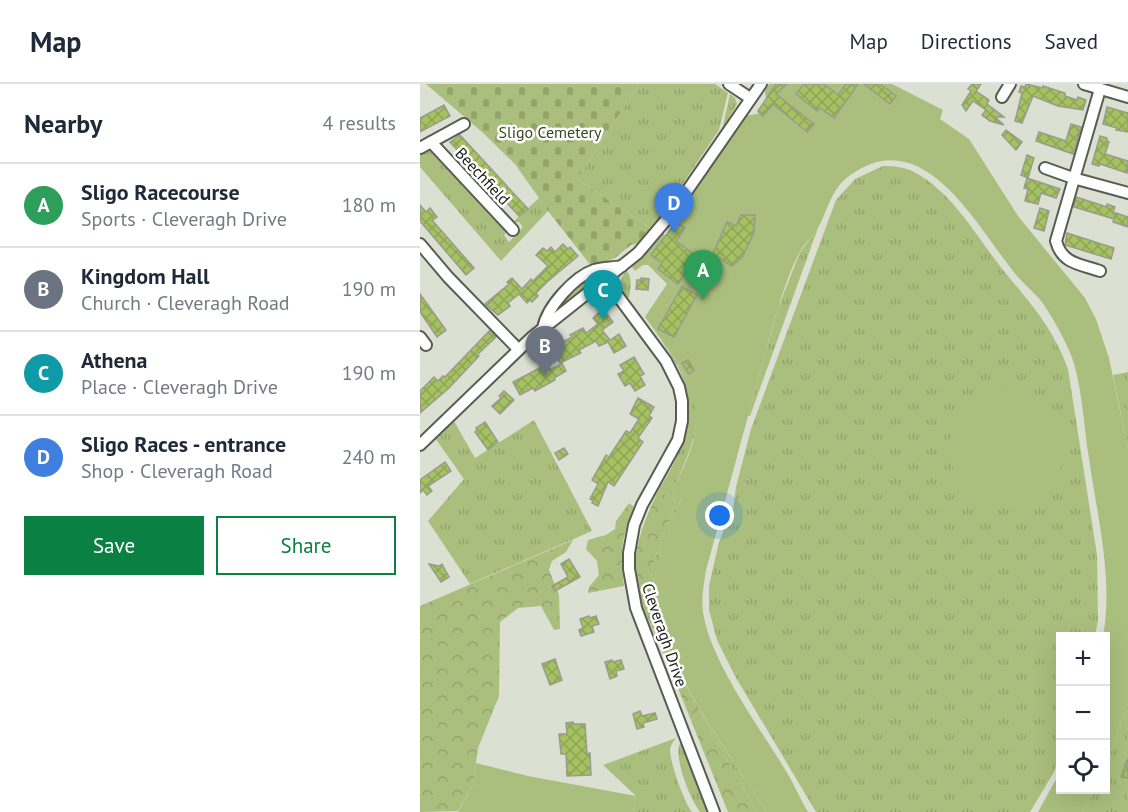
<!DOCTYPE html>
<meta charset="utf-8">
<style>
:root{--surface:#fff;--page:#f2f2f3;--text:#1f2937;--muted:#747a83;--line:#e0e1e3;--accent:#0b8043}
body{margin:0;font-family:"PT Sans",sans-serif;background:var(--page);color:var(--text)}
.controls{position:absolute;right:18px;bottom:18px;display:grid;overflow:hidden;border-radius:0px;box-shadow:0 6px 24px #0002}
.controls button{width:54px;height:54px;display:grid;place-items:center;padding:0;border:0;border-bottom:2px solid var(--line);background:var(--surface);color:var(--text);font:30px sans-serif}
.you{position:absolute;left:300px;top:432px;width:21px;height:21px;margin:-15px;border:4px solid #fff;border-radius:50%;background:#1a73e8;box-shadow:0 0 0 9px #1a73e833}
.badge{display:grid;place-items:center;width:39px;height:39px;border-radius:50%;background:var(--accent);color:#fff;font-size:20px;font-weight:700}
.pin{position:absolute;translate:-50% -50px;filter:drop-shadow(0 2px 3px #0008)}
.pin::after{content:'';position:absolute;top:32px;width:21px;height:18px;background:inherit;clip-path:polygon(0 0,100% 0,50% 100%)}
.list{margin:0;padding:0;list-style:none}
h2{display:flex;justify-content:space-between;align-items:center;height:78px;margin:0;padding:0 24px;font-size:26px}
h2 small{font-size:20px;font-weight:400;color:var(--muted)}
.list li{display:grid;grid-template-columns:39px 1fr auto;gap:18px;align-items:center;box-sizing:border-box;height:84px;padding:0 24px;border-top:2px solid var(--line)}
.list b{display:block;font-size:22px;white-space:nowrap}
.list p{margin:0;font-size:20px;white-space:nowrap;color:var(--muted)}
.list em{font-size:20px;font-style:normal;color:var(--muted)}
.actions{display:flex;gap:12px;padding:18px 24px}
.actions a{flex:1;padding:14px 0;border:2px solid var(--accent);border-radius:0px;text-align:center;font-size:21px;color:var(--accent)}
.actions .main{background:var(--accent);color:#fff}
.icon{flex:none;width:33px;height:33px;fill:none;stroke:currentColor;stroke-width:2;stroke-linecap:round;stroke-linejoin:round}
.map{position:relative;flex:none;width:708px;height:728px;overflow:hidden}
header{display:flex;align-items:center;gap:36px;box-sizing:border-box;height:84px;padding:0 30px;background:var(--surface);border-bottom:2px solid var(--line)}
header strong{font-size:28px}
nav{display:flex;gap:33px;margin-inline-start:auto;font-size:21px}
main{display:flex}
aside{flex:1;background:var(--surface)}
.map>svg:first-child{display:block}
</style>
<header>
<strong>Map</strong>
<nav><a>Map</a><a>Directions</a><a>Saved</a></nav>
</header>
<main>
<aside>
<h2>Nearby<small>4 results</small></h2>
<ul class="list">
<li><span class="badge" style="background:#2e9e5b">A</span><div><b>Sligo Racecourse</b><p>Sports · Cleveragh Drive</p></div><em>180 m</em></li>
<li><span class="badge" style="background:#6b7280">B</span><div><b>Kingdom Hall</b><p>Church · Cleveragh Road</p></div><em>190 m</em></li>
<li><span class="badge" style="background:#0f9aa8">C</span><div><b>Athena</b><p>Place · Cleveragh Drive</p></div><em>190 m</em></li>
<li><span class="badge" style="background:#3f7fe0">D</span><div><b>Sligo Races - entrance</b><p>Shop · Cleveragh Road</p></div><em>240 m</em></li>
</ul>
<div class="actions"><a class="main">Save</a><a>Share</a></div>
</aside>
<div class="map">
<svg width="708" height="728" viewBox="0 0 708 728">
<defs>
<pattern id="grass-tufts" width="24" height="20" patternUnits="userSpaceOnUse" patternTransform="scale(1.5)"><rect width="24" height="20" fill="#aabf7e"/><path d="M3 7l-1-3M5 7V3M7 7l1-3M15 17l-1-3M17 17v-4M19 17l1-3" fill="none" stroke="#92a46c"/></pattern>
<pattern id="forest-crowns" width="20" height="18" patternUnits="userSpaceOnUse" patternTransform="scale(1.5)"><rect width="20" height="18" fill="#aabf7e"/><path d="M2 6a3 3 0 1 1 6 0M12 15a3 3 0 1 1 6 0" fill="none" stroke="#92a46c"/></pattern>
<pattern id="cemetery-stones" width="16" height="16" patternUnits="userSpaceOnUse" patternTransform="scale(1.5)"><rect width="16" height="16" fill="#aabf7e"/><path d="M2 7V4a2 2 0 0 1 4 0v3zM10 15v-3a2 2 0 0 1 4 0v3z" fill="#92a46c"/></pattern>
<pattern id="building-cross-hatch" width="8" height="8" patternUnits="userSpaceOnUse" patternTransform="scale(1.5)"><rect width="8" height="8" fill="#a5c162"/><path d="M0 0l8 8M0 8l8-8" fill="none" stroke="#8da554"/></pattern>
</defs>
<rect width="100%" height="100%" fill="#dbe0d2"/>
<g fill="url(#grass-tufts)">
<path d="M219 0H295L308 9 299 46 232 145 157 95Z"/>
<path d="M310 10 315 14 317 20 302 46Z"/>
<path d="M12 64 85 143 86 149 84 151 89 158 103 143 99 138 92 139 119 114 128 127 81 177 0 83V70Z"/>
<path d="M463 82C474 82 485 83 494 88 532 108 555 150 580 182 609 219 631 239 648 285L677 471 678 536 675 552H640V671L634 688 610 728H396L315 592 297 556 289 526V502L298 462 308 433 313 426 316 403 331 345 416 116 435 95Z"/>
<path d="M398 144 330 332H328L358 224 380 168Z"/>
<path d="M243 148 245 152 228 181H223L215 187 211 181 223 171Z"/>
<path d="M189 186 132 230 140 218 171 190Z"/>
<path d="M206 186C213 193 211 207 208 215 199 203 198 199 206 186Z"/>
<path d="M234 245C256 276 284 311 274 352 269 371 260 390 252 409L261 414C252 442 232 482 234 511 239 578 310 671 347 728H337C309 677 277 628 250 576L247 577 242 566 246 563C238 544 231 522 231 500 231 474 248 441 257 416L238 407C262 370 280 327 259 285 252 271 242 258 234 245Z"/>
<path d="M708 288V365L693 291Z"/>
<path d="M114 336 172 447 50 500 8 437 44 395 15 354 34 337 55 374Z"/>
<path d="M708 619V682L704 695 708 696V728H662L674 706H686V682Z"/>
<path d="M256 654C253 658 250 662 250 667 251 681 264 718 272 728H213L216 712 183 681Z"/>
<path d="M262 659 288 728H280C270 715 255 677 259 661Z"/>
</g>
<g fill="url(#forest-crowns)">
<path d="M238 407 257 416C248 441 231 474 231 500 231 522 238 544 246 564L242 566C234 547 224 529 218 510 207 476 224 437 238 407Z"/>
<path d="M209 419 214 423C201 454 200 469 204 502L168 509 169 503 179 491 177 477 166 465 168 456 186 451 195 445 196 437Z"/>
<path d="M153 456 146 468 132 477 129 486 139 511 140 545 134 546 121 522 98 524 80 538 79 612 58 664 53 700 38 727 0 728V522Z"/>
<path d="M250 575C277 628 309 677 337 728H308L247 577Z"/>
</g>
<path fill="url(#cemetery-stones)" d="M6 0H219L157 95 232 145 223 158 211 161 195 174 172 183 128 127 95 80 62 48Z"/>
<g fill="#aabf7e">
<path d="M349 0H472L523 26 520 35 549 55 598 132 665 214 676 235 689 274 708 365V619L686 682V552H683C694 494 676 427 668 368 664 341 661 296 651 271 646 258 630 228 621 217 613 207 601 198 593 187 555 139 502 37 429 92 411 105 408 126 398 144 392 153 384 160 379 169 360 207 351 251 339 292 321 357 304 422 286 486 284 500 281 514 283 528 290 577 340 644 366 687 374 700 380 715 388 728H347C310 671 240 578 234 511 232 482 251 442 261 415L252 409C260 390 272 369 275 348 281 301 250 268 225 233L247 200 228 181 245 152 250 154 260 139 258 131 288 82 323 32 337 30 346 17 345 7Z"/>
<circle cx="587" cy="363" r="58"/>
<path d="M56 679 108 692 216 712 213 728H38L53 700Z"/>
<path d="M640 688V706H674L662 728H618Z"/>
</g>
<g fill="url(#building-cross-hatch)" stroke="#989c8f" stroke-width="1.5">
<path d="M356 0H367L356 10 394 40 387 48 353 20 343 32 338 27Z"/>
<path d="M384 0H404L418 11 426 0H438L414 34 400 24 397 27 376 10Z"/>
<path d="M444 0H460L476 12 470 20Z"/>
<path d="M552 0H561L556 7 569 16 567 20 584 33H575L584 41 570 37 562 31 566 26 553 17 546 27 542 21 551 7 548 5Z"/>
<path d="M606 0 623 4V2L645 9V12L657 16 658 13 666 16 663 26 638 22 613 12 602 39 595 37 602 9 599 8 601 2 605 3Z"/>
<path d="M24 21 30 32 0 48V34Z"/>
<path d="M687 23 708 29V48L696 46 697 44 683 40Z"/>
<path d="M651 40 661 43 653 70 616 57 619 48 646 57Z"/>
<path d="M586 46 602 58 596 66 582 51Z"/>
<path d="M40 51 108 125 99 132 30 58Z"/>
<path d="M680 52 687 54V57L689 58 685 70 708 77 707 89 680 80 679 82 672 80Z"/>
<path d="M607 71 614 74 608 94 601 91Z"/>
<path d="M607 94 640 105 636 114 621 109 618 120 605 117 608 105 604 104Z"/>
<path d="M656 113 687 123V120L695 123 693 128 708 133V143L693 138 694 135 654 123Z"/>
<path d="M0 121 6 128 10 124 17 133 12 136 54 184 46 191 0 137Z"/>
<path d="M620 124 629 127 624 147 614 144Z"/>
<path d="M321 131H335L334 148 323 172 312 182 293 170 307 138 316 142Z"/>
<path d="M256 138 265 144 256 157 277 173 258 200 238 185 242 179 231 171Z"/>
<path d="M647 149 694 164 691 175 645 161Z"/>
<path d="M143 160 148 165 150 163 158 172 127 198 116 209 118 212 112 218 110 216 107 219 99 210 88 219 90 222 78 231 65 220 89 200 87 198 92 194 102 205 111 195 113 197 128 182 116 171 123 164 127 167 131 163 135 168Z"/>
<path d="M221 194 229 195 228 206 216 205 217 196H221Z"/>
<path d="M262 202 277 211 254 253 238 245Z"/>
<path d="M0 210 26 246 17 253 0 228Z"/>
<path d="M183 225 193 238 182 246 190 256 199 250 206 262 194 269 188 258 179 262 176 257 159 266 161 269 140 279 132 264 152 253 150 251 163 244 166 249 178 240 173 234Z"/>
<path d="M70 246 76 253 57 271 59 272 29 304 0 329V307L14 293 18 297 23 292 25 293Z"/>
<path d="M214 273 224 290 220 292 225 301 215 307 210 299 205 302 198 290 204 287 200 281Z"/>
<path d="M268 276 274 286 269 290 262 279Z"/>
<path d="M142 279 146 287 134 294 135 296 115 307 113 304 100 311 93 298 127 280 130 286Z"/>
<path d="M84 307 94 316 80 330 72 322 81 314 79 312Z"/>
<path d="M218 314 234 323 229 332 232 334 218 354 223 358 194 402 188 398 178 422 172 419 173 417 170 415 178 400 172 396 186 371 189 373 206 347 210 349 219 335 210 330Z"/>
<path d="M65 338 78 358 68 366 55 348 57 346 56 344Z"/>
<path d="M144 364 148 370 139 376 135 369Z"/>
<path d="M25 378 31 387 8 402 12 407 7 411 3 406 0 409V396Z"/>
<path d="M149 475 160 493 135 507 132 502 148 493 141 480Z"/>
<path d="M9 480 19 482 22 480 29 493 21 498Z"/>
<path d="M169 532 170 534 176 532 179 540 172 542 174 548 161 552 159 546 163 544 160 535Z"/>
<path d="M135 575 142 596 130 601 122 580Z"/>
<path d="M192 576 193 578 201 576 204 585 196 587 197 592 190 595 185 578Z"/>
<path d="M220 627 222 632 235 629 237 635 223 639 224 643 217 645 213 630Z"/>
<path d="M153 638V640H165L167 670 170 669 171 691 147 692 146 670H141L139 650H147L146 639Z"/>
<path d="M707 676H708V695L701 693Z"/>
</g>
<g fill="none" stroke-linecap="round" stroke-linejoin="round">
<defs>
<g id="minor">
<path d="M309 0 330 14"/>
<path d="M664 0 708 13"/>
<path d="M680 5 636 157C642 180 660 180 680 187"/>
<path d="M582 13 590 0"/>
<path d="M11 58 93 146"/>
<path d="M0 64 44 40"/>
<path d="M625 84 653 94 708 109"/>
<path d="M0 160 28 193 98 265"/>
<path d="M186 196 246 277 259 303 262 317V337L258 356 222 421 214 441 209 469V485L216 524 294 728"/>
<path d="M123 244C127 223 154 193 174 186 183 183 193 184 202 182"/>
<path d="M0 253 6 261"/>
<path d="M0 361 111 254 218 169 251 130 341 0"/>
</g>
</defs>
<use href="#minor" stroke="#595d51" stroke-width="14"/>
<use href="#minor" stroke="#fff" stroke-width="10"/>
</g>
<g text-anchor="middle" stroke-width="5" stroke-linejoin="round" paint-order="stroke">
<g font-size="16" fill="#39451d" stroke="#fff">
<text x="130" y="54">Sligo Cemetery</text>
</g>
<g font-size="16" fill="#171914" stroke="#fff">
<text transform="translate(63 92) rotate(47)" y="6">Beechfield</text>
<text transform="translate(245 551) rotate(71)" y="6">Cleveragh Drive</text>
</g>
</g>
</svg>
<div class="controls">
<button>+</button>
<button>−</button>
<button><svg class="icon" aria-label="locate" viewBox="0 0 24 24"><circle cx="12" cy="12" r="6"/><path d="M12 2v4M12 18v4M2 12h4M18 12h4"/></svg></button>
</div>
<div class="you"></div>
<div class="pin badge" style="left:283px;top:216px;background:#2e9e5b">A</div>
<div class="pin badge" style="left:125px;top:292px;background:#6b7280">B</div>
<div class="pin badge" style="left:183px;top:236px;background:#0f9aa8">C</div>
<div class="pin badge" style="left:254px;top:149px;background:#3f7fe0">D</div>
</div>
</main>
